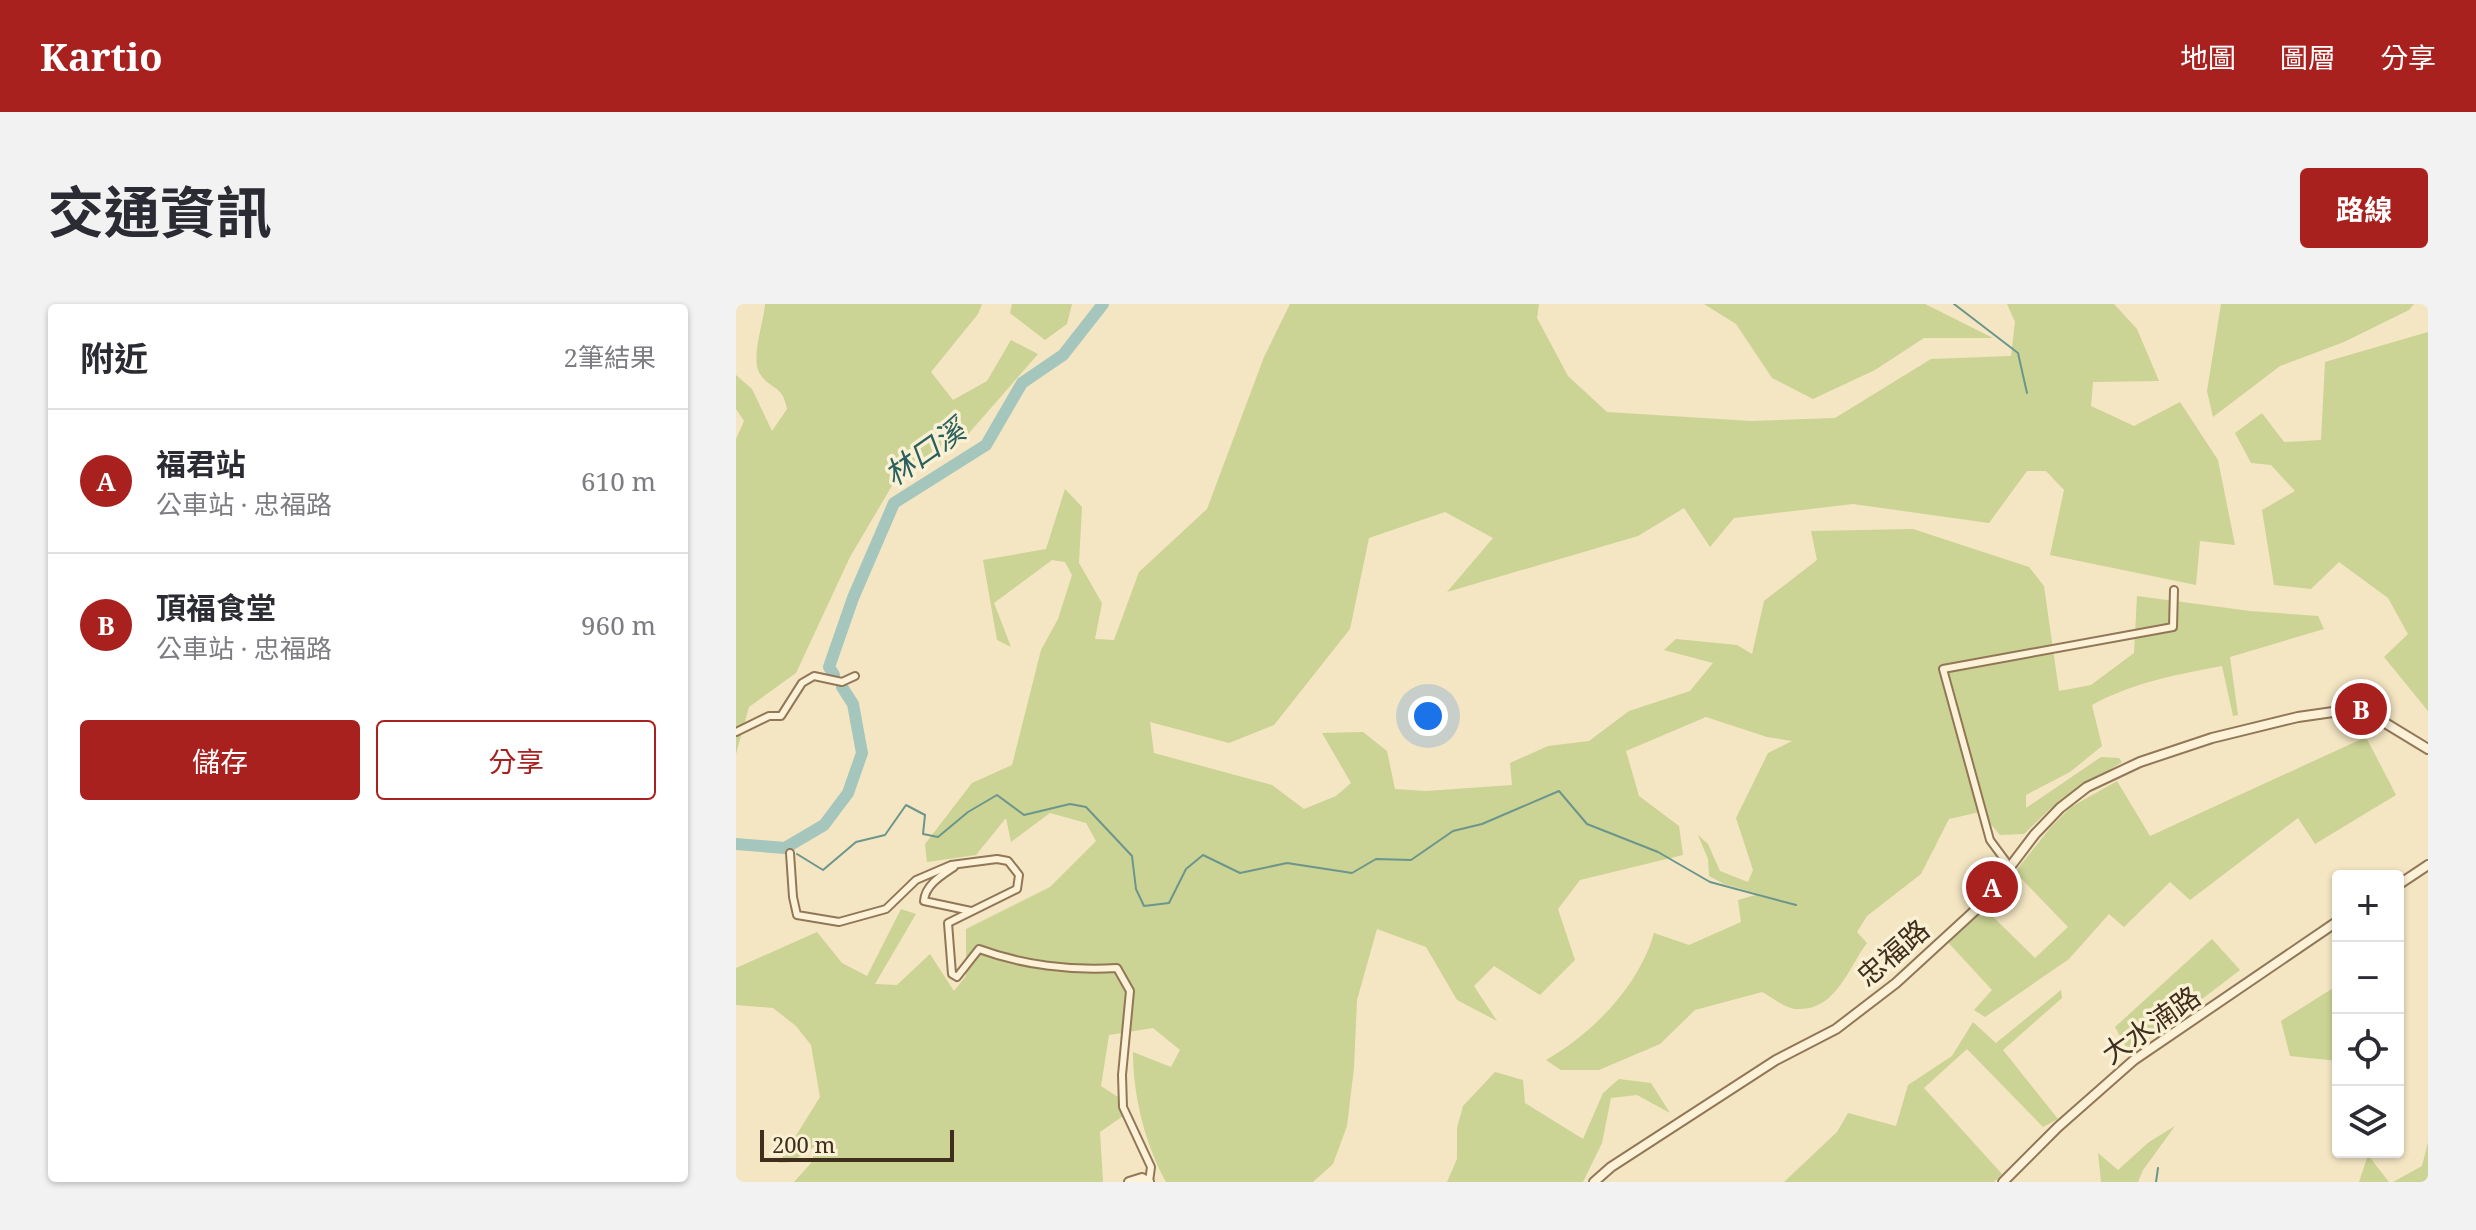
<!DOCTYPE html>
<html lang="zh-TW">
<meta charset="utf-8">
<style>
:root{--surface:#fff;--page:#f2f2f3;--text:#2b2b33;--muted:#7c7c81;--line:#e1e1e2;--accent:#a8211f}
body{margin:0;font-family:"Noto Serif","Noto Sans TC",serif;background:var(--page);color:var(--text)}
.controls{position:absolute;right:24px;bottom:24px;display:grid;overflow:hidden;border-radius:8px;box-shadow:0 2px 6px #0004}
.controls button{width:72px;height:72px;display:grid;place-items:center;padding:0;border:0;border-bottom:2px solid var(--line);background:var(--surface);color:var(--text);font:40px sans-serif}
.scale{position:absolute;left:24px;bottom:20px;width:194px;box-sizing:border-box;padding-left:8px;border:4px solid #3f2e1d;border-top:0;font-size:22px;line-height:28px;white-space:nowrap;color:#3f2e1d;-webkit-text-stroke:6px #faf0d4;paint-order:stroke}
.you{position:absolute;left:692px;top:412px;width:28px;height:28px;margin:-20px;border:6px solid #fff;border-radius:50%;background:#1a73e8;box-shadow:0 0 0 12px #1a73e833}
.badge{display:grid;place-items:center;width:52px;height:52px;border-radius:50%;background:var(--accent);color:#fff;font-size:26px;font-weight:700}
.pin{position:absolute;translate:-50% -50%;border:4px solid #fff;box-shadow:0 2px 8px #0006}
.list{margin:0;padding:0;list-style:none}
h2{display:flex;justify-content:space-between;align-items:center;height:104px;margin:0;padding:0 32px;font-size:34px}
h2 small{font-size:26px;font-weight:400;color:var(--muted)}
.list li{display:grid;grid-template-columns:52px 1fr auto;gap:24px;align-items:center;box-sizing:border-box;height:144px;padding:0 32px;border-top:2px solid var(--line)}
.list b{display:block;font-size:30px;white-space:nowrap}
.list p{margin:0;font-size:26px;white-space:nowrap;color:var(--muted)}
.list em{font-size:26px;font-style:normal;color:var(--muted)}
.actions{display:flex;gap:16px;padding:24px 32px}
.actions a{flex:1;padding:18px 0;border:2px solid var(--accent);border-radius:8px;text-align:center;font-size:28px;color:var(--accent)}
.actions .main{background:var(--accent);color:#fff}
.icon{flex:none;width:44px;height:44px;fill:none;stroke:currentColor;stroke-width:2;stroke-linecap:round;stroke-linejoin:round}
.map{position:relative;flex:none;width:1692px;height:878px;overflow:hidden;border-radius:8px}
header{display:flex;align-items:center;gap:48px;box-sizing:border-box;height:112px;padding:0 40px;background:var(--accent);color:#fff}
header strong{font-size:38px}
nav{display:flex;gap:44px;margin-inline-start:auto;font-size:28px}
.intro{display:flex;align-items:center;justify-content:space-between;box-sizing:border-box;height:192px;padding:0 48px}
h1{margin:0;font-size:56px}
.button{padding:20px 36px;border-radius:8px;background:var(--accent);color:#fff;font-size:28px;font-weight:700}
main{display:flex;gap:48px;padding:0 48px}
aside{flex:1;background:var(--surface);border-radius:8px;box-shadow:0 2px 6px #0004}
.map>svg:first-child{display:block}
</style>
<header>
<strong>Kartio</strong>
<nav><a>地圖</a><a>圖層</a><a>分享</a></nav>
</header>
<div class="intro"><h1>交通資訊</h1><a class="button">路線</a></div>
<main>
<aside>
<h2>附近<small>2筆結果</small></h2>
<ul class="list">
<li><span class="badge">A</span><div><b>福君站</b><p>公車站 · 忠福路</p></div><em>610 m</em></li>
<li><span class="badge">B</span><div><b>頂福食堂</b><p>公車站 · 忠福路</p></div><em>960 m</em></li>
</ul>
<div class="actions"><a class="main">儲存</a><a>分享</a></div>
</aside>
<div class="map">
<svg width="1692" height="878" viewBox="0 0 1692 878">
<rect width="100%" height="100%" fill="#f4e6c3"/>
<g fill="#cbd395">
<path d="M29 0H246L242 10 195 68 217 96 251 77 275 36 302 50 227 136 167 163 114 253 60 369 13 403 0 450V135L8 117 0 105V71L16 85 36 127 51 105C47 81 35 86 24 70 14 55 28 18 29 0Z"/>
<path d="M276 0H336L331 20 309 36 274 9Z"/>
<path d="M554 0H803L801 14 832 72 871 108 1015 117 1099 114 1195 55 1275 52 1279 18 1271 0H1378L1401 25 1423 77 1357 78 1355 102 1398 122 1444 98 1482 156 1499 241 1464 237 1460 281 1314 251 1328 186 1310 167H1291L1253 219 1117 200 998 214 974 243 948 204 902 232 711 288 757 234 709 208 633 234 614 325 538 421 493 439 414 418 418 449 536 481 568 505 600 492 615 479 586 429 627 428 651 447 659 485 690 487 776 481 774 459 812 442 853 437 893 407 954 387 977 359 928 346 940 335 1001 341 1016 350 1028 297 1081 256 1075 227 1177 225 1293 263 1308 282 1323 387 1355 381 1398 349 1401 292 1514 307 1582 312 1588 325 1494 353 1502 411 1497 412 1486 362C1442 370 1396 379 1356 401L1366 442 1334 468 1290 491V504L1365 453 1383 454 1386 458 1315 504 1288 530 1264 531 1244 508 1213 515 1185 570 1131 612 1121 628 1131 639C1112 664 1100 707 1061 705 1050 705 1036 693 1026 688L959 706 924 740 863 766H825L810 756C857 729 903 682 918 629L953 641 1005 618 1002 596 1023 590 988 580 973 572 972 555 962 531 972 540 984 567 1012 578 1017 566 1000 514 1032 449 1056 437 1031 433 970 413 890 447 903 492 943 522 947 551 844 576 822 605 839 656 804 691 758 662 738 682 761 717 721 696 690 643 641 625 621 696 618 764 611 822 597 860 577 878H430C409 840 397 792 397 748L435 763 444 746 417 724 373 731 365 782 388 797 390 810 364 828 367 878H58L75 859 81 841 55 858 43 859 84 793 75 741 60 722 37 704 0 701V664L81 628 106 659 131 672 165 605 180 610 139 680 161 681 194 650 218 687 230 672V625L314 583 360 537 350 519 314 509 275 538 270 514 240 551 191 558 189 540 236 479 276 461 305 346 322 315 336 271 329 258 316 256 258 299 275 343 261 336 247 256 310 245 329 185 346 203 343 259 366 299 359 335 378 336 403 268 471 205 528 53Z"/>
<path d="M968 0H1189L1257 34H1188L1139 66 1077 95 1036 74 1000 20Z"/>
<path d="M1485 0H1678L1673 6 1608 38 1544 62 1477 113 1471 87Z"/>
<path d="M1692 28V407L1648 353 1672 330 1652 294 1603 258 1575 285 1538 281 1526 206 1559 187 1535 161 1515 159 1499 129 1526 109 1548 138 1585 136 1589 58Z"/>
<path d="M1630 433 1660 491 1579 540 1562 514 1454 596 1434 578 1388 623 1373 610 1333 655 1249 713 1238 706 1256 686 1209 635 1247 603 1299 654 1332 623 1279 568 1315 523 1335 503 1381 477 1414 532Z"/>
<path d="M1476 635 1504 666 1394 750 1379 723Z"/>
<path d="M1602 681V757L1554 752 1545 717Z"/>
<path d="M1325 686 1326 694 1267 746 1322 815 1307 823 1231 745 1188 784 1266 870 1258 878H1048L1101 828 1112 809 1160 822 1172 781 1216 752 1237 718 1260 739Z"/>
<path d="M759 768 787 776 789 799 847 835 867 789 883 775 915 779 934 809 901 791 875 794 866 839 847 878H711L721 855V824L727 802Z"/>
<path d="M1439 822 1407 866 1402 878H1365L1362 849 1382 866 1413 838Z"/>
<path d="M1692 838V878H1657L1686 862Z"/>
<path d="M1632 851 1653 878H1623Z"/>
</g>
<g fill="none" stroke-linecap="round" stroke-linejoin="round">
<g stroke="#6b968c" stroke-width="2">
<path d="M1218 0 1282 49 1291 89"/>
<path d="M49 544 51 545"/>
<path d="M61 550 87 566 120 538 149 531 170 501 189 511 187 530 202 533 232 508 261 491 288 511 334 500 350 503 396 552 400 585 408 602 433 599 450 565 467 551 504 569 551 559 616 569 640 555 675 556 717 527 746 520 823 487 851 520 922 548 974 578 1060 601"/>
<path d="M1420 878 1422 864"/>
</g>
<g stroke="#a5c6bd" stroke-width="12">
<path d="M98 371 93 363 117 294 158 199 250 141 286 79 327 51 367 0"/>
<path d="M0 540 49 544 88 521 112 489 126 449 117 400 106 383"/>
</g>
<defs>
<g id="minor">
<path d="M0 428 33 412H45L66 379 78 372 106 378 119 372"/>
<path d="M54 549 57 593 61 611 103 618 150 605 180 576 215 561 261 555 272 557 283 571 281 585 212 619 216 670 221 673 243 645C286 661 336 667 381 664L394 687 386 771 387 803 415 863 413 878"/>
<path d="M218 563C206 571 189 581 188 597L235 607"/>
<path d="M1274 563 1254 536 1207 365 1437 323 1438 286"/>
</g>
<g id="tertiary">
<path d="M1662 581 1692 561"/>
<path d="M393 878 406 874 413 878"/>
<path d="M858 878 875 863 1040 756 1100 725 1160 679 1245 601 1299 530 1324 504 1351 483 1404 458 1476 434 1562 413 1604 407 1621 408 1641 414 1692 445"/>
<path d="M1267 878 1322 823 1398 756 1602 617"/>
</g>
</defs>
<use href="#minor" stroke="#917757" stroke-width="10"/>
<use href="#tertiary" stroke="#917757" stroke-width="12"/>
<use href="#minor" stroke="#fdf2d8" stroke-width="6"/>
<use href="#tertiary" stroke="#fdf2d8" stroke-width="8"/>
</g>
<g text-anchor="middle" stroke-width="7" stroke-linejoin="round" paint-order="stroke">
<g font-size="28" fill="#3f2e1d" stroke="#faf0d4">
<text transform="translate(1157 649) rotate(-41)" y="10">忠福路</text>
<text transform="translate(1415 721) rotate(-35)" y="10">大水湳路</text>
</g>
<g font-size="30" font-style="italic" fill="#2a605e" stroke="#faf0d4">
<text transform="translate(189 149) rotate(-35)" y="10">林口溪</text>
</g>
</g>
</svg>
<div class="controls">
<button>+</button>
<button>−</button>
<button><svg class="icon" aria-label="locate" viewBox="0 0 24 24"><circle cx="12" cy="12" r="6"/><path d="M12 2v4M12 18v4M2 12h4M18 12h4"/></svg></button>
<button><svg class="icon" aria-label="layers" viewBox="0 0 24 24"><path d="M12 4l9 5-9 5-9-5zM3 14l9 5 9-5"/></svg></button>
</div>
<div class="scale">200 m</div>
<div class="you"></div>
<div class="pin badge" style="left:1256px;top:583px">A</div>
<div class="pin badge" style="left:1625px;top:405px">B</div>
</div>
</main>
